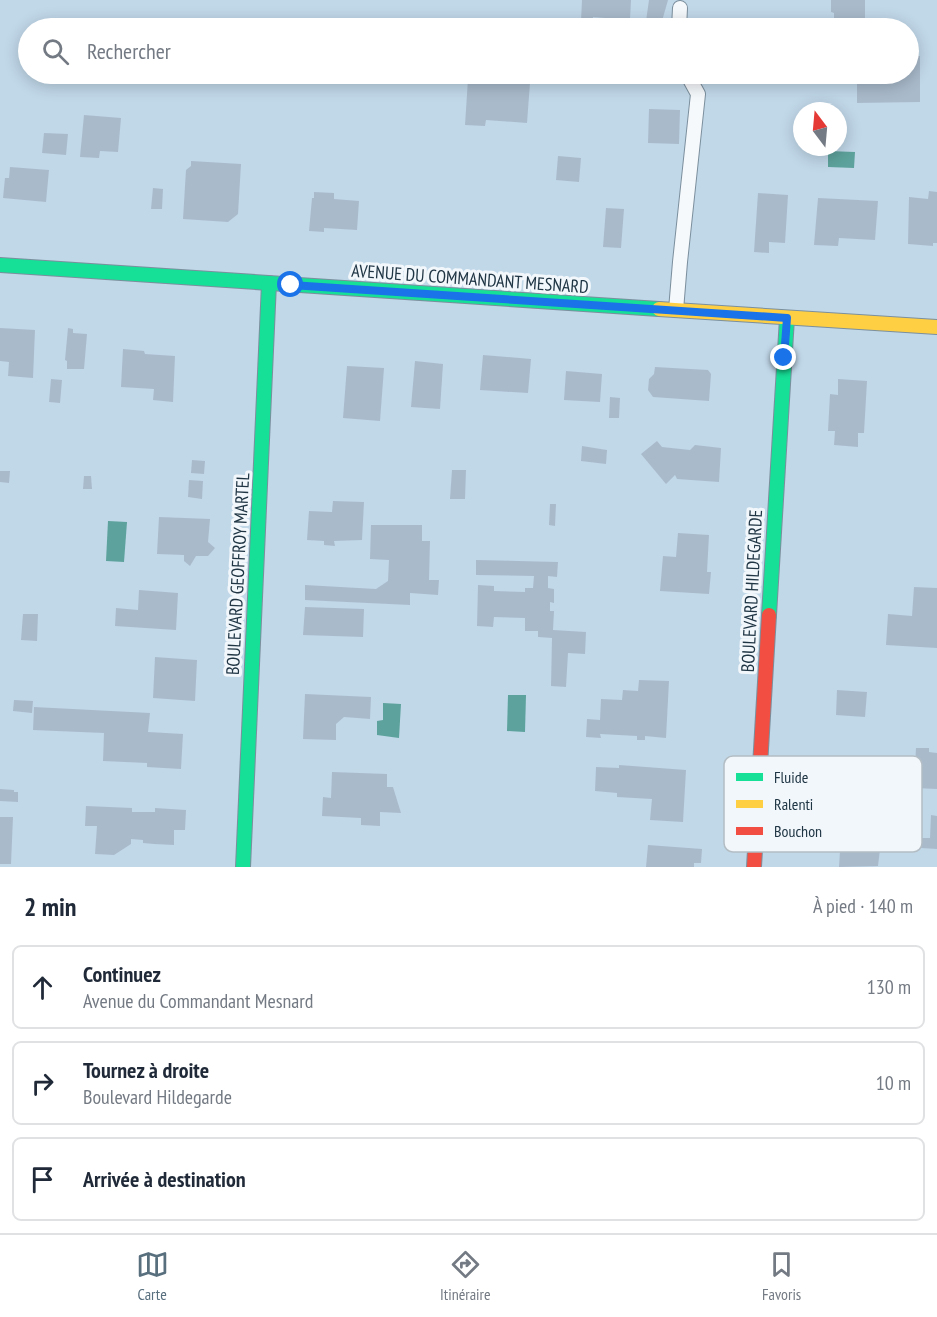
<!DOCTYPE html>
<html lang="fr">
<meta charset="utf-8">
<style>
:root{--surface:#fff;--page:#f6f6f7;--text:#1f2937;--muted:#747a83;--line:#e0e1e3;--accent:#586f7e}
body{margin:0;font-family:"PT Sans Narrow",sans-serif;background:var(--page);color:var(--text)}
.compass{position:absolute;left:793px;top:102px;width:54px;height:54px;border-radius:50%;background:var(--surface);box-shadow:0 3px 15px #0003;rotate:344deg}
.stop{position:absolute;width:18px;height:18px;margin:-14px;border:4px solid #1a73e8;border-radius:50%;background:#fff}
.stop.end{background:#1a73e8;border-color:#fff;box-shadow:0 2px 6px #0008}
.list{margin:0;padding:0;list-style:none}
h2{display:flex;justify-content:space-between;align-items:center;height:78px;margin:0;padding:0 24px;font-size:26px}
h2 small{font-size:20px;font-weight:400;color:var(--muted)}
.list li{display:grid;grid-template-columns:39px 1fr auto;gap:18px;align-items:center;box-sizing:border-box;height:84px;margin:0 12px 12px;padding:0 12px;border:2px solid var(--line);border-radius:9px}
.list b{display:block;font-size:22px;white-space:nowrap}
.list p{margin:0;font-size:20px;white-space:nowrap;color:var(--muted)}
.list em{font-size:20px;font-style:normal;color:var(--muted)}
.icon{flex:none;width:33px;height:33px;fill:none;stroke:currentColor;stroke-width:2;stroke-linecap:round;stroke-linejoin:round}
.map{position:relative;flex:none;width:937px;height:867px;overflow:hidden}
.search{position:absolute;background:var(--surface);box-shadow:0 3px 15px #0003;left:18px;right:18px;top:18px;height:66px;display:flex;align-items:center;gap:15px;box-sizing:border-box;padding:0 21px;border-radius:33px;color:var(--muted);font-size:22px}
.sheet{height:366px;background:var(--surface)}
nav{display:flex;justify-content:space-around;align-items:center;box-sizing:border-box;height:84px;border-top:2px solid var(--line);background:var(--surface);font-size:16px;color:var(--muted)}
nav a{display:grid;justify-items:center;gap:3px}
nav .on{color:var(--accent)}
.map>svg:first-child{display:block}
</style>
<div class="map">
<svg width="937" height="867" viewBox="0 0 937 867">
<rect width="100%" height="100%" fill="#c1d8e9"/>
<g fill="#5da29c">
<path d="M828 151 855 152 854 168 828 167Z"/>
<path d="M108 521 127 522 124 562 106 561Z"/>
<path d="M508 695H526L525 732 507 731Z"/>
<path d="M383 703 401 704 399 738 377 735V721L383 720Z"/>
</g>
<g fill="#a9bacb">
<path d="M582 0H631L630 20 593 17V21H581Z"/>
<path d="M649 0H668L662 21 663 28H645Z"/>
<path d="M831 0H865V18H861V28H834V13L831 12Z"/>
<path d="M909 56H920V102L857 103V74H909Z"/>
<path d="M642 74H662V80L642 79Z"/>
<path d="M468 79 530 83 527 123 486 120 485 126 465 125Z"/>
<path d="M649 109 680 110 679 144 648 143Z"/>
<path d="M84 115 121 118 118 152 100 151 99 158 80 157Z"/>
<path d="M44 133 68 134 66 155 42 153Z"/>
<path d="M558 156 581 158 579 182 556 180Z"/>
<path d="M191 161 241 164 238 214 228 222 183 219 186 170 191 166Z"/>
<path d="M10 167 49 170 46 202 3 198 5 178H9Z"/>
<path d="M153 188 163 189 162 209H151Z"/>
<path d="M929 191 937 192V243H933V246L908 244 909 197 928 199Z"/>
<path d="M314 192 334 193V199L359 201 357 230 324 228V232L309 231 312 198H314Z"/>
<path d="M758 193 788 195 785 243 769 242V253L754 252Z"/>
<path d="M818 198 878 201 875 240 839 238 838 246 814 245Z"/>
<path d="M606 208 624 209 621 248 603 247Z"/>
<path d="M0 328 35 330 33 378 8 376 9 362 0 361Z"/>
<path d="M68 328 73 329V333L87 334 84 369H67V361L65 360Z"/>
<path d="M123 349 144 351 145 354 175 356 173 402 153 400 154 389 121 387Z"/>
<path d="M483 355 531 359 528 393 480 390Z"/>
<path d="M415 361 443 364 440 409 411 407Z"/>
<path d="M347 366 384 368 380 421 343 418Z"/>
<path d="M655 367 708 370 711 374 709 401 653 397 648 390 649 379 654 374Z"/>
<path d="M566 371 602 374 600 402 564 400Z"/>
<path d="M51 379 62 380 60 403 49 402Z"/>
<path d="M838 379 867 381 864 433H858V447L834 445 835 431H828L830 394 838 395Z"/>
<path d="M610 397 620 398 619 418H609Z"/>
<path d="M657 441 662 447 690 450 695 445 721 448 719 482 677 479 675 475 666 484 641 454Z"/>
<path d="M582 446 607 450 606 464 581 461Z"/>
<path d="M192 460 205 461 204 474 191 473Z"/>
<path d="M452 470H466L465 499H450Z"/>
<path d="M0 471H10L9 483 0 482Z"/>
<path d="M84 476H91L92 489H83Z"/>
<path d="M189 480 203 481 202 499 188 497Z"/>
<path d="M333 501 364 502 362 540 334 541 335 546 324 545V541L307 540 309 511 332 512Z"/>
<path d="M550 504H556L555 526 549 525Z"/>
<path d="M159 517 210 519 208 542 215 548 208 556H196L190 566 184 561V555L157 554Z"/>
<path d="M371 525H422V541H430L429 580H439L438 595 410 593V605L305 600V585L376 589 388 581 389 560 370 559Z"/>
<path d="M678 533 709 535 707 572H711L709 594 660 591 663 556 676 557Z"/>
<path d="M476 560 558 562 557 577 548 576V588L554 589V603L550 602V611H554L553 630 586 632 585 654 568 653 566 687 551 686 552 638 538 637V631H525V618L494 617 493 627 477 626 478 585 494 586V591L525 592V588H533L534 576 476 575Z"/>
<path d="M914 587 937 588V648L886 645 888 614 912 616Z"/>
<path d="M139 590 178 593 176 630 115 626 116 608 138 610Z"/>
<path d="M305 607 364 609 363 637 303 635Z"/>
<path d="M23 614H38L37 641 21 640Z"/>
<path d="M155 657 197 660 195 701 153 698Z"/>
<path d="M639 680 669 681 666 738 645 736V740H637V736L600 734 601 738 586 737 587 719 600 720 601 699 622 700 623 690 638 691Z"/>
<path d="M837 690 867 692 865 717 836 715Z"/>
<path d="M305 694 371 697 370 719 344 717 336 724V740L303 739Z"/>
<path d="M14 700 33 701 32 713 13 711Z"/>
<path d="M34 707 150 713 148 732 183 734 181 769 147 767V763L103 761 104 733 33 730Z"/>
<path d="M916 748H929V752L937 753V789L914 788Z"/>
<path d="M619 765 686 770 683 822 650 820 652 799 617 797V793L595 791 596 767 619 768Z"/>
<path d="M332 772 387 774V787H393L401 813 380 812V826L361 825V818L322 816 323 797 331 798Z"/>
<path d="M0 789 14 790V792H18V802L0 801Z"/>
<path d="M86 806 132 808V812H155V808L186 810 185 830H174V845L154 844 143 843V840L131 839V844L114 855 95 854 97 826H85Z"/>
<path d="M931 815 937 816V849L921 848 922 838H930Z"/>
<path d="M0 817H13L11 864H0Z"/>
<path d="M648 845 702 849 701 863H694V867H646Z"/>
<path d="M852 847 880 849 878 866 839 867 840 851 852 852Z"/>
</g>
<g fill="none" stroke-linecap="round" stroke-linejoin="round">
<defs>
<g id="lane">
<path d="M679 28 680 8"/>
<path d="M676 310 680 262 698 94 687 74"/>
</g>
<g id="fast">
<path d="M0 265 659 309"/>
<path d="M769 615 787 318"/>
<path d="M243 867 269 283"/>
</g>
<path id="slow" d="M659 309 937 327"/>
<path id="jam" d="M754 867 769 615"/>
</defs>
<use href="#lane" stroke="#7b8f9d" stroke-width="16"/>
<use href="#fast" stroke="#7b8f9d" stroke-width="16"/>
<use href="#slow" stroke="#7b8f9d" stroke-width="16"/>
<use href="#jam" stroke="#7b8f9d" stroke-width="16"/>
<use href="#lane" stroke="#f6f9fc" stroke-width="14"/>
<use href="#fast" stroke="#16e098" stroke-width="14"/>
<use href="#slow" stroke="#ffcf43" stroke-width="14"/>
<use href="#jam" stroke="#f24e42" stroke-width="14"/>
</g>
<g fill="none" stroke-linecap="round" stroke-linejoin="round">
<path stroke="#1a73e8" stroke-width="8" d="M291 285 787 318 784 358"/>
</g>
<g text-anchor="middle" stroke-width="6" stroke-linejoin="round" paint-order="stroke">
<g font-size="18" fill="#203645" stroke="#f2f7fb">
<text transform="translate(470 279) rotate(4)" y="6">AVENUE DU COMMANDANT MESNARD</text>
<text transform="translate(238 574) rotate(-87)" y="6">BOULEVARD GEOFFROY MARTEL</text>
<text transform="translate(752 591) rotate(-87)" y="6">BOULEVARD HILDEGARDE</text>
</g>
</g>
<rect x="724" y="756" width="198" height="96" rx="9" fill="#f2f7fb" stroke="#b3bdc4" stroke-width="1.5"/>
<rect x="736" y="773" width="27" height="8" fill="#16e098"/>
<rect x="736" y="800" width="27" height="8" fill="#ffcf43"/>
<rect x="736" y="827" width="27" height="8" fill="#f24e42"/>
<g font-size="16" fill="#203645">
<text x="774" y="783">Fluide</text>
<text x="774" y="810">Ralenti</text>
<text x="774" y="837">Bouchon</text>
</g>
</svg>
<svg class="compass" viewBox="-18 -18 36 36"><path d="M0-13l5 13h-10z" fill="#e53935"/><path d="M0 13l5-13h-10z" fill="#747a83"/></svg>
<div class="stop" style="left:291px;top:285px"></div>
<div class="stop end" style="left:784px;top:358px"></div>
<div class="search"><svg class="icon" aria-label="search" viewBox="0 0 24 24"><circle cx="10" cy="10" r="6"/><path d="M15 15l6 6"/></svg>Rechercher</div>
</div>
<section class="sheet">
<h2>2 min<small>À pied · 140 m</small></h2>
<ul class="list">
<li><svg class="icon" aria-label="ahead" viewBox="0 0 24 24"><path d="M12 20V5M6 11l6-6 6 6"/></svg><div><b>Continuez</b><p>Avenue du Commandant Mesnard</p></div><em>130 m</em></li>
<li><svg class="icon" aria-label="right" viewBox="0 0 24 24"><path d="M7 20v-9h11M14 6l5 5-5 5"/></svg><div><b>Tournez à droite</b><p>Boulevard Hildegarde</p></div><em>10 m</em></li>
<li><svg class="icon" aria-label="arrive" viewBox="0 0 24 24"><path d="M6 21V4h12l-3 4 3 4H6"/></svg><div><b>Arrivée à destination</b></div></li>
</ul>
</section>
<nav>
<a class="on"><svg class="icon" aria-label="map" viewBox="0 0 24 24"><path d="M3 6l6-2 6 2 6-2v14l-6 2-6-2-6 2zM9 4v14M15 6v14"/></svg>Carte</a>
<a><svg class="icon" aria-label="directions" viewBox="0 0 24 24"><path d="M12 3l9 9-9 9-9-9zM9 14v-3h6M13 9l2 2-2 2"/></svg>Itinéraire</a>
<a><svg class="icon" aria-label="saved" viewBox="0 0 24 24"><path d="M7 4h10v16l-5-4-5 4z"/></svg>Favoris</a>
</nav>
